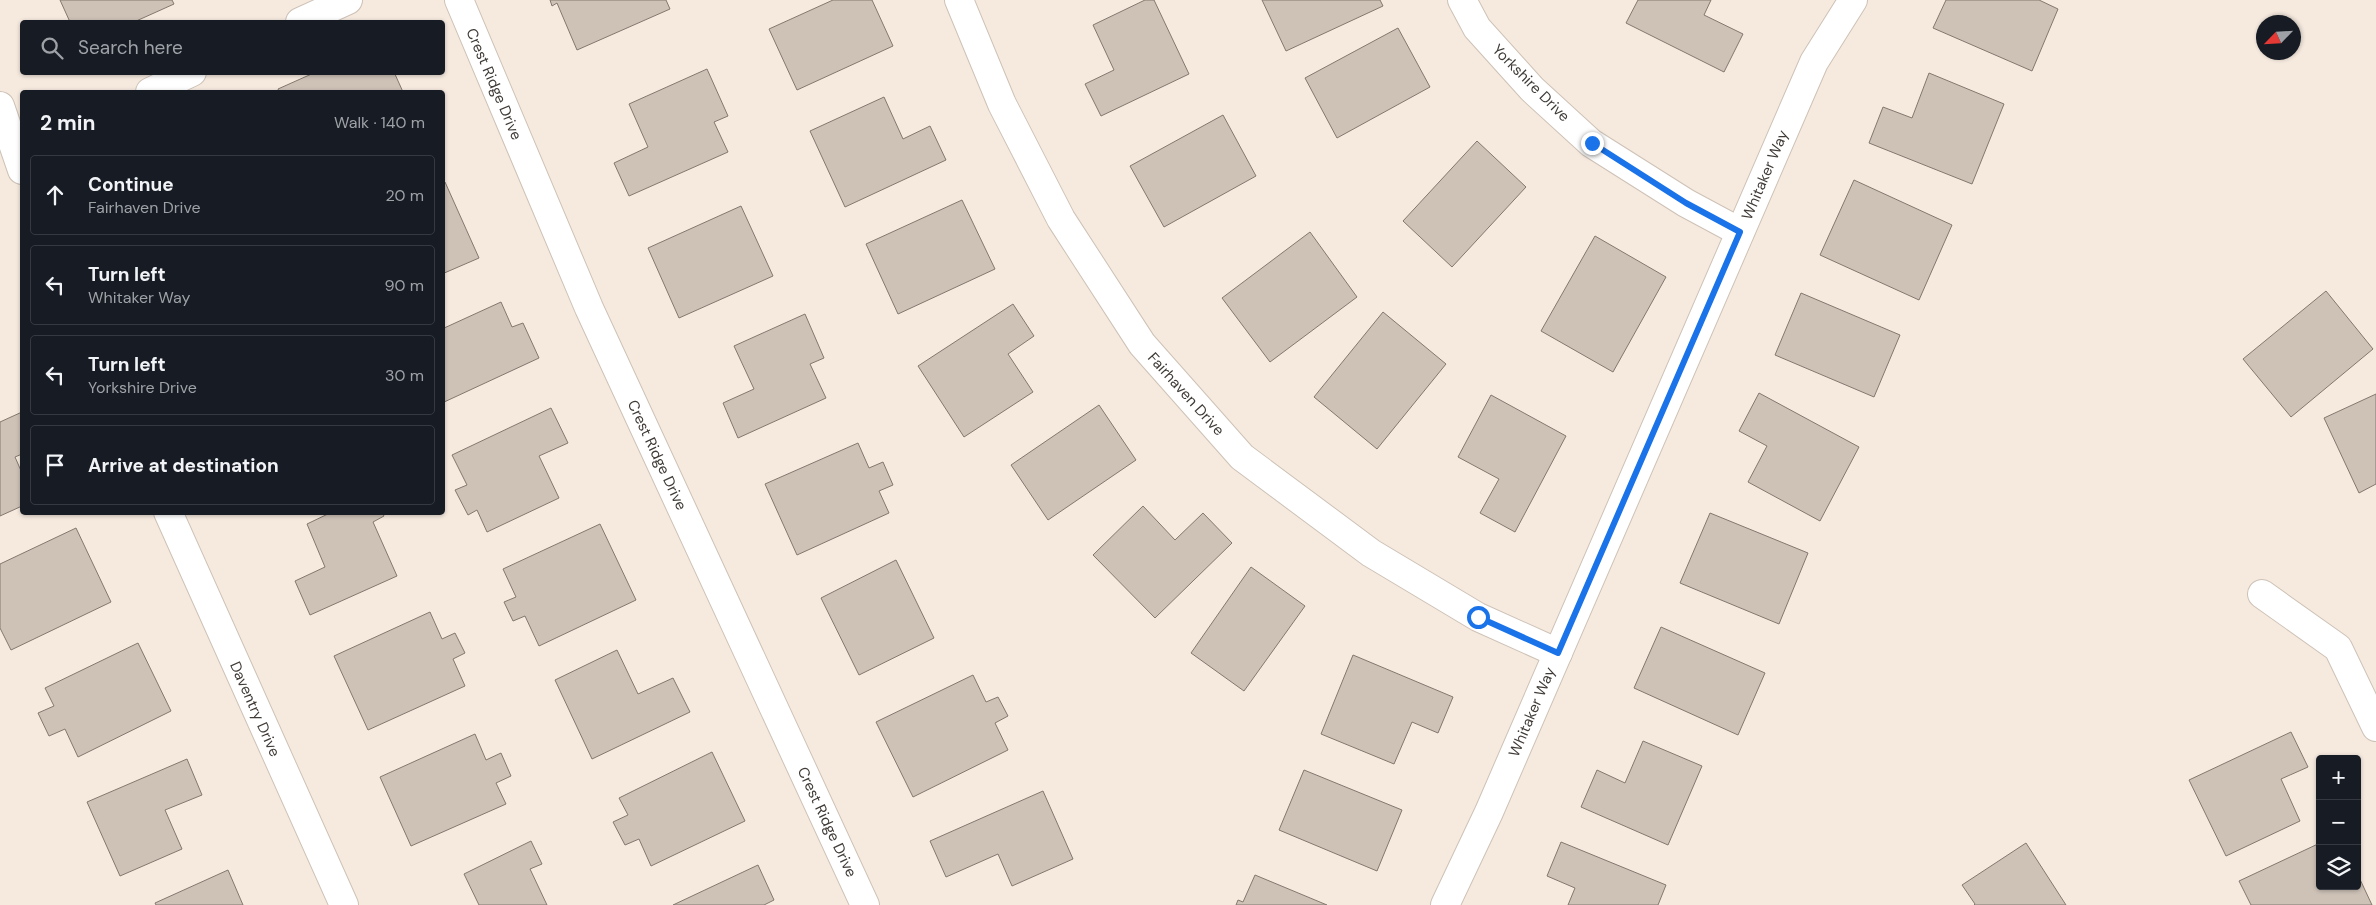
<!DOCTYPE html>
<meta charset="utf-8">
<style>
:root{--surface:#171b24;--page:#242831;--text:#f1f3f6;--muted:#9ea1a6;--line:#363941}
body{margin:0;font-family:"DM Sans",sans-serif;background:var(--page);color:var(--text)}
.controls{position:absolute;right:15px;bottom:15px;display:grid;overflow:hidden;border-radius:5px;box-shadow:0 1px 4px #0004}
.controls button{width:45px;height:45px;display:grid;place-items:center;padding:0;border:0;border-bottom:1px solid var(--line);background:var(--surface);color:var(--text);font:25px sans-serif}
.compass{position:absolute;left:2256px;top:15px;width:45px;height:45px;border-radius:50%;background:var(--surface);box-shadow:0 1px 4px #0004;rotate:245deg}
.stop{position:absolute;width:15px;height:15px;margin:-11px;border:4px solid #1a73e8;border-radius:50%;background:#fff}
.stop.end{background:#1a73e8;border-color:#fff;box-shadow:0 1px 5px #0008}
.list{margin:0;padding:0;list-style:none}
h2{display:flex;justify-content:space-between;align-items:center;height:65px;margin:0;padding:0 20px;font-size:21px}
h2 small{font-size:16px;font-weight:400;color:var(--muted)}
.list li{display:grid;grid-template-columns:32px 1fr auto;gap:15px;align-items:center;box-sizing:border-box;height:80px;margin:0 10px 10px;padding:0 10px;border:1px solid var(--line);border-radius:5px}
.list b{display:block;font-size:19px;white-space:nowrap}
.list p{margin:0;font-size:16px;white-space:nowrap;color:var(--muted)}
.list em{font-size:16px;font-style:normal;color:var(--muted)}
.icon{flex:none;width:28px;height:28px;fill:none;stroke:currentColor;stroke-width:2;stroke-linecap:round;stroke-linejoin:round}
.map{position:relative;flex:none;width:2376px;height:905px;overflow:hidden}
.search{position:absolute;background:var(--surface);box-shadow:0 1px 4px #0004;left:20px;top:20px;width:425px;height:55px;display:flex;align-items:center;gap:12px;box-sizing:border-box;padding:0 18px;border-radius:5px;color:var(--muted);font-size:19px}
.panel{position:absolute;background:var(--surface);box-shadow:0 1px 4px #0004;left:20px;top:90px;width:425px;height:425px;border-radius:5px}
.map>svg:first-child{display:block}
</style>
<div class="map">
<svg width="2376" height="905" viewBox="0 0 2376 905">
<rect width="100%" height="100%" fill="#f6eadf"/>
<g fill="#cec2b7" stroke="#83786e">
<path d="M60 0H172L174 4 134 22H70Z"/>
<path d="M550 0H666L670 9 577 50 557 3 552 6Z"/>
<path d="M833 0H872L893 46 797 90 769 29Z"/>
<path d="M1145 0H1154L1189 74 1101 116 1085 84 1114 70 1093 25Z"/>
<path d="M1262 0H1380L1383 6 1286 51Z"/>
<path d="M1638 0H1711L1704 15 1743 34 1724 72 1626 23Z"/>
<path d="M1946 0H2039L2058 9 2032 71 1933 28Z"/>
<path d="M1398 28 1430 87 1337 138 1305 78Z"/>
<path d="M707 69 728 116 714 122 728 152 629 196 614 163 648 147 629 104Z"/>
<path d="M316 72H394L403 92H279L278 89Z"/>
<path d="M1929 73 2004 104 1972 184 1869 143 1883 107 1912 118Z"/>
<path d="M884 97 903 139 930 126 946 160 845 207 810 131Z"/>
<path d="M1223 115 1256 176 1164 227 1130 166Z"/>
<path d="M1477 141 1526 187 1452 267 1403 221Z"/>
<path d="M1854 180 1952 225 1919 300 1820 255Z"/>
<path d="M445 182 479 258 442 274V183Z"/>
<path d="M962 200 995 269 898 314 866 244Z"/>
<path d="M741 206 773 276 679 318 648 248Z"/>
<path d="M1310 232 1357 297 1270 362 1222 298Z"/>
<path d="M1595 236 1666 277 1613 372 1541 331Z"/>
<path d="M2326 291 2373 349 2291 417 2243 359Z"/>
<path d="M1801 293 1900 335 1874 397 1775 355Z"/>
<path d="M501 302 512 327 523 323 539 358 442 403V329Z"/>
<path d="M1013 304 1034 336 1008 354 1033 392 964 437 918 366Z"/>
<path d="M1383 312 1446 364 1377 449 1314 397Z"/>
<path d="M805 314 824 358 810 364 826 398 738 438 723 403 754 389 734 346Z"/>
<path d="M1759 393 1859 447 1820 521 1748 482 1767 446 1739 431Z"/>
<path d="M2376 394V484L2359 493 2324 418Z"/>
<path d="M1491 395 1566 436 1515 532 1480 513 1499 479 1458 457Z"/>
<path d="M1099 405 1136 460 1048 520 1011 465Z"/>
<path d="M551 408 568 443 539 456 559 498 487 532 477 510 468 515 455 490 467 485 452 455Z"/>
<path d="M22 412V454L15 457 22 473V506L0 516V422Z"/>
<path d="M858 443 869 468 883 462 893 485 879 491 889 513 797 555 765 484Z"/>
<path d="M1143 506 1175 540 1203 513 1232 543 1155 618 1093 555Z"/>
<path d="M332 512H382L384 516 373 522 397 576 310 615 295 581 325 567 307 524Z"/>
<path d="M1710 513 1808 553 1779 624 1680 583Z"/>
<path d="M600 524 636 600 539 646 525 616 513 621 504 602 516 597 503 569Z"/>
<path d="M76 528 111 602 11 650 0 628V564Z"/>
<path d="M896 560 934 638 859 675 821 598Z"/>
<path d="M1251 567 1305 606 1244 691 1191 653Z"/>
<path d="M430 612 442 639 455 633 465 653 453 659 465 686 368 730 334 656Z"/>
<path d="M1661 627 1765 673 1738 735 1634 688Z"/>
<path d="M138 643 171 711 78 757 65 729 49 736 38 713 54 706 45 688Z"/>
<path d="M617 650 638 694 673 678 690 712 592 759 555 680Z"/>
<path d="M1353 655 1453 697 1438 733 1412 722 1394 764 1321 734Z"/>
<path d="M973 675 986 702 998 697 1008 716 995 723 1008 750 913 797 876 722Z"/>
<path d="M2291 732 2308 767 2281 779 2300 821 2226 856 2189 780Z"/>
<path d="M475 734 486 760 501 753 511 776 496 783 506 804 411 846 380 777Z"/>
<path d="M1643 741 1702 766 1668 845 1581 807 1597 770 1625 783Z"/>
<path d="M712 752 745 821 651 866 639 839 625 845 613 822 628 815 619 798Z"/>
<path d="M187 759 202 795 165 810 182 849 120 876 87 802Z"/>
<path d="M1304 770 1402 810 1377 871 1279 830Z"/>
<path d="M1043 791 1073 859 1012 886 998 854 946 877 930 841Z"/>
<path d="M531 841 542 864 530 869 547 905H479L464 874Z"/>
<path d="M1561 842 1666 885 1658 905H1568L1575 888 1547 876Z"/>
<path d="M2026 843 2066 905H1974L1975 904 1962 885Z"/>
<path d="M2320 843V886H2357V873L2372 905H2251L2239 881Z"/>
<path d="M758 865 774 900 764 905H673Z"/>
<path d="M228 870 243 905H156L155 903Z"/>
<path d="M1255 875 1327 905H1236L1238 900 1243 902Z"/>
</g>
<g fill="none" stroke-linecap="round" stroke-linejoin="round">
<defs>
<g id="street">
<path d="M459 0 589 308 865 905"/>
<path d="M959 0 1002 104 1061 219 1142 344 1242 457 1371 553 1478 617 1558 653"/>
<path d="M1462 0 1477 28 1532 89 1591 143 1686 203 1740 232"/>
<path d="M300 22 348 0"/>
<path d="M150 92 192 72"/>
<path d="M0 106 22 170"/>
<path d="M168 512 344 905"/>
<path d="M2262 594 2338 648 2376 727"/>
<path d="M1445 905 1489 812 1814 62 1853 0"/>
</g>
</defs>
<use href="#street" stroke="#cec2b7" stroke-width="30"/>
<use href="#street" stroke="#fff" stroke-width="28"/>
</g>
<g fill="none" stroke-linecap="round" stroke-linejoin="round">
<path stroke="#1a73e8" stroke-width="6" d="M1478 617 1558 653 1740 232 1686 203 1592 143"/>
</g>
<g text-anchor="middle" stroke-width="4" stroke-linejoin="round" paint-order="stroke">
<g font-size="15" fill="#403b37" stroke="#fff">
<text transform="translate(1531 83) rotate(45)" y="5">Yorkshire Drive</text>
<text transform="translate(494 84) rotate(67)" y="5">Crest Ridge Drive</text>
<text transform="translate(1765 175) rotate(-67)" y="5">Whitaker Way</text>
<text transform="translate(1186 394) rotate(48)" y="5">Fairhaven Drive</text>
<text transform="translate(657 455) rotate(65)" y="5">Crest Ridge Drive</text>
<text transform="translate(255 709) rotate(66)" y="5">Daventry Drive</text>
<text transform="translate(1532 712) rotate(-67)" y="5">Whitaker Way</text>
<text transform="translate(827 822) rotate(65)" y="5">Crest Ridge Drive</text>
</g>
</g>
</svg>
<div class="controls">
<button>+</button>
<button>−</button>
<button><svg class="icon" aria-label="layers" viewBox="0 0 24 24"><path d="M12 4l9 5-9 5-9-5zM3 14l9 5 9-5"/></svg></button>
</div>
<svg class="compass" viewBox="-18 -18 36 36"><path d="M0-13l5 13h-10z" fill="#e53935"/><path d="M0 13l5-13h-10z" fill="#9ea1a6"/></svg>
<div class="stop" style="left:1478px;top:617px"></div>
<div class="stop end" style="left:1592px;top:143px"></div>
<div class="search"><svg class="icon" aria-label="search" viewBox="0 0 24 24"><circle cx="10" cy="10" r="6"/><path d="M15 15l6 6"/></svg>Search here</div>
<section class="panel">
<h2>2 min<small>Walk · 140 m</small></h2>
<ul class="list">
<li><svg class="icon" aria-label="ahead" viewBox="0 0 24 24"><path d="M12 20V5M6 11l6-6 6 6"/></svg><div><b>Continue</b><p>Fairhaven Drive</p></div><em>20 m</em></li>
<li><svg class="icon" aria-label="left" viewBox="0 0 24 24"><path d="M17 20v-9H6M10 6l-5 5 5 5"/></svg><div><b>Turn left</b><p>Whitaker Way</p></div><em>90 m</em></li>
<li><svg class="icon" aria-label="left" viewBox="0 0 24 24"><path d="M17 20v-9H6M10 6l-5 5 5 5"/></svg><div><b>Turn left</b><p>Yorkshire Drive</p></div><em>30 m</em></li>
<li><svg class="icon" aria-label="arrive" viewBox="0 0 24 24"><path d="M6 21V4h12l-3 4 3 4H6"/></svg><div><b>Arrive at destination</b></div></li>
</ul>
</section>
</div>
